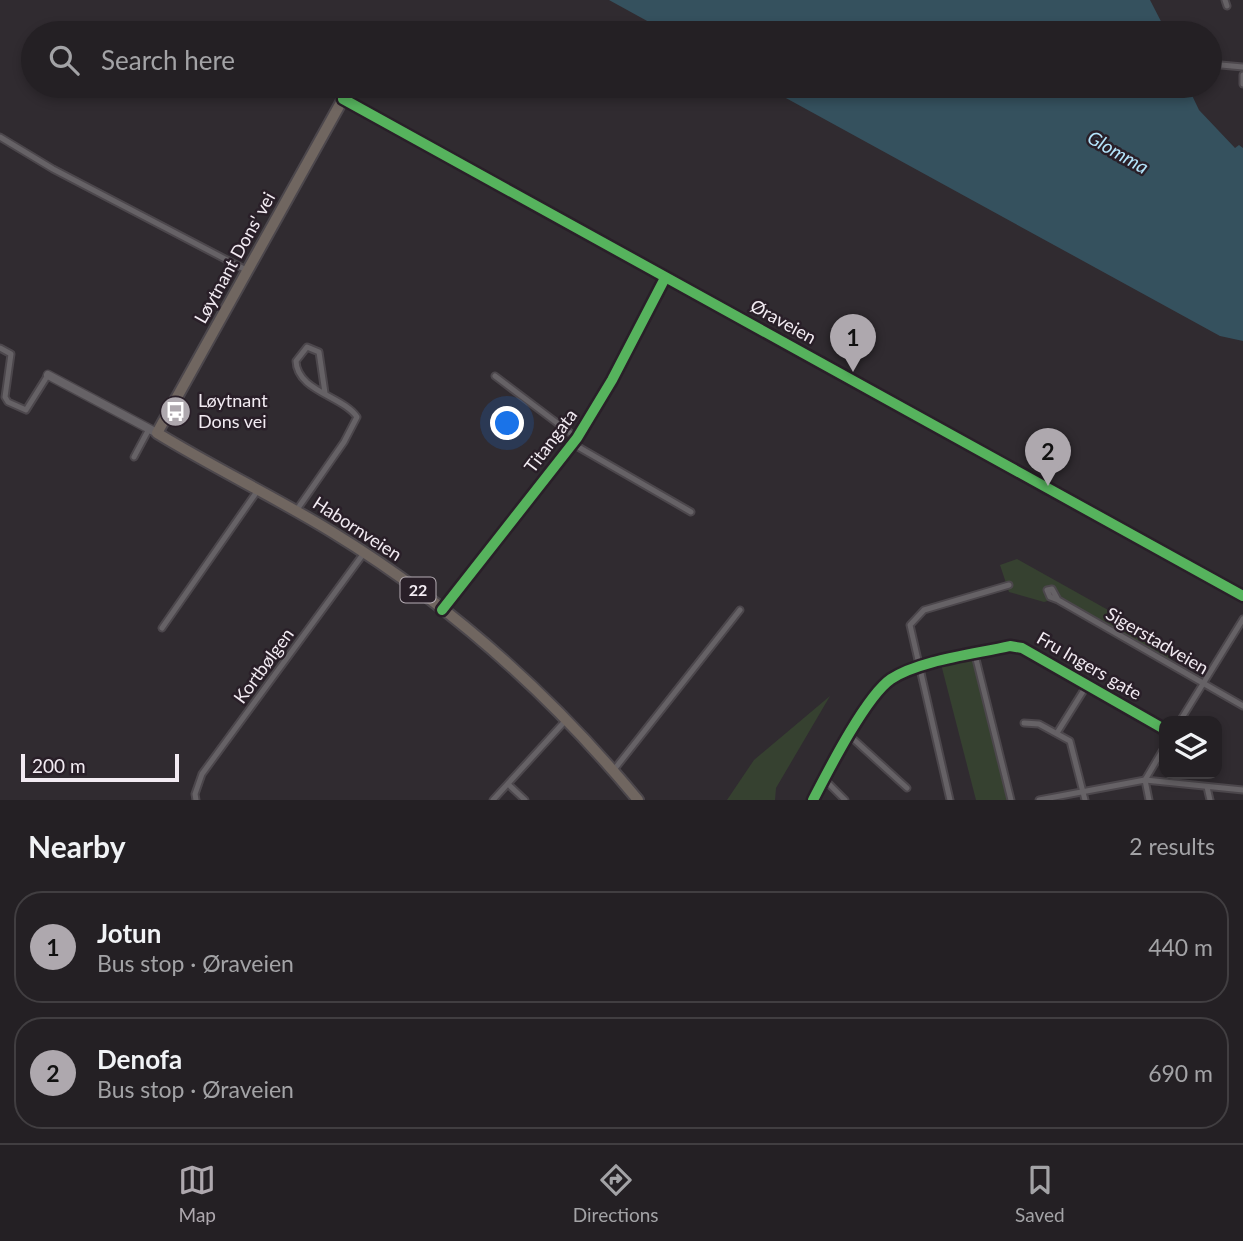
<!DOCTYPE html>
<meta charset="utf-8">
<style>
:root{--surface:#242024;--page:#2c282c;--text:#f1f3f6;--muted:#a3a3a6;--line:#413e41;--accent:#aea8ae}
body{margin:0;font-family:Lato,sans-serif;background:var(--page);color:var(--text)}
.controls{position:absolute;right:21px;bottom:21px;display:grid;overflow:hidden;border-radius:14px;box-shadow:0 4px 10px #0003}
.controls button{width:63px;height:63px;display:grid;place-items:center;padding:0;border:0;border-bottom:2px solid var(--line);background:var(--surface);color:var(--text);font:35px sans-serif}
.scale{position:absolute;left:21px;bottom:18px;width:158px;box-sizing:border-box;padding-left:7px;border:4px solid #f2ebf2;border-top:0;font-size:19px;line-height:24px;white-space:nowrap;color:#f2ebf2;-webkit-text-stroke:5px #291f28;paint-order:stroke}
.you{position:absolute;left:508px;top:424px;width:24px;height:24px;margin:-18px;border:5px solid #fff;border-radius:50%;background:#1a73e8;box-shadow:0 0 0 10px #1a73e833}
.badge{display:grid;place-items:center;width:46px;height:46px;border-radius:50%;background:var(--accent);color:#111;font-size:23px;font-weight:700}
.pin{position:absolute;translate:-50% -58px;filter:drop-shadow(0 2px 4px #0008)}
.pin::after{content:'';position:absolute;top:37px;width:24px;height:21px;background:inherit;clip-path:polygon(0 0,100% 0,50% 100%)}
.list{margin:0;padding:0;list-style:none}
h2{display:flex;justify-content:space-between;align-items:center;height:91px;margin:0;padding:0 28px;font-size:30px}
h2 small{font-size:23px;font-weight:400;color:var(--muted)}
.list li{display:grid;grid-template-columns:46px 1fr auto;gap:21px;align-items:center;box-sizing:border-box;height:112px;margin:0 14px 14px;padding:0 14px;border:2px solid var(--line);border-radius:28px}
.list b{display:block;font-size:26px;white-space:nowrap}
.list p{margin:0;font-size:23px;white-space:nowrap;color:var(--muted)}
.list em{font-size:23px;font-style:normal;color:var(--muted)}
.icon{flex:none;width:38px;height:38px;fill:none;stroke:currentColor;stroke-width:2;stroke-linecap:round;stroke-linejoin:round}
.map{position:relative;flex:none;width:1243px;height:800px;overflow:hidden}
.search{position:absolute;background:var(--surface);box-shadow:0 4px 10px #0003;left:21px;right:21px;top:21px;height:77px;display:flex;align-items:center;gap:18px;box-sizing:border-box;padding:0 24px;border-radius:38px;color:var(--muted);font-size:26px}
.sheet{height:343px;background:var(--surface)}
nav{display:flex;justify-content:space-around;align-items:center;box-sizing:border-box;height:98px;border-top:2px solid var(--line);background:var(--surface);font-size:19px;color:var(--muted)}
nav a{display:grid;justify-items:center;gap:4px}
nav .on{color:var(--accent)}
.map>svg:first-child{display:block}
</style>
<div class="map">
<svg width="1243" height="800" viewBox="0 0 1243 800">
<rect width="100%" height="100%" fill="#302b30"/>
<g fill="#364130">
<path d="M1017 559 1176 648 1169 662 1061 600 1054 587H1048L1044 592 1051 600 1044 602 1009 592 1000 565Z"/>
<path d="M974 656 1010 800H976L941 664Z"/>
<path d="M830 696 776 788 775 800H727L754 760Z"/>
</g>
<g fill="#35515e">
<path d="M609 0H1150L1167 33H669Z"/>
<path d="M764 86H1181L1189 89 1199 110 1235 148 1239 145 1243 148V341L1220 336Z"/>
</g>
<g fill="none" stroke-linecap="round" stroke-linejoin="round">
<defs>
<g id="street">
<path d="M1225 0 1227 6"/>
<path d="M1210 64 1243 67"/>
<path d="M1243 75V84"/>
<path d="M0 137 53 169 248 271"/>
<path d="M0 348 11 354 5 397 8 402 26 410 48 375"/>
<path d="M495 376 577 438"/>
<path d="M573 444 691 512"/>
<path d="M134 457 149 429"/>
<path d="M296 511 344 442 357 417C343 396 297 391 296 361L307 347 319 352 325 393"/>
<path d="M1058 600 1050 597 1047 590 1052 589 1058 600 1243 706"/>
<path d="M442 610 577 438 612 380 665 278"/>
<path d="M162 628 258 490"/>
<path d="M975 655 1011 800"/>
<path d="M1180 721 1243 619"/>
<path d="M1024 723 1039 724 1070 741 1085 800"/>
<path d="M1057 733 1087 685"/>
<path d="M850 736 907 788"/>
<path d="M613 771 740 610"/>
<path d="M824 779 845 800"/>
<path d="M508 784 525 800"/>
<path d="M1207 787 1210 800"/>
<path d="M196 800 195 794 202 774 364 553"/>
<path d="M493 800 566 720"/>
<path d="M813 800C828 771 866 696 891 679 920 660 976 654 1010 646L1022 648 1164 729"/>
<path d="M950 800 910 625 924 610 1009 585"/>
<path d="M1039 800 1145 780 1243 790"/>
<path d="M1149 800 1145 780 1164 748"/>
</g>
<g id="secondary">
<path d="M343 99 1243 596"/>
<path d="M48 375 157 433"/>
</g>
<path id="highway" d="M343 99 157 433C214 468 275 497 332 532 448 603 552 696 638 800"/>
</defs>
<use href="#street" stroke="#4c474c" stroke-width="9"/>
<use href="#secondary" stroke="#4c474c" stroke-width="11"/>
<use href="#highway" stroke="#4c474c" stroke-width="14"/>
<use href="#street" stroke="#666266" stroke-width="5"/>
<use href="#secondary" stroke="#666266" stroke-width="8"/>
<use href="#highway" stroke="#706660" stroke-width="10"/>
<defs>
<g id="cycleway">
<path d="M343 99 1243 596"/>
<path d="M442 610 577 438 612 380 665 278"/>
<path d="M813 800C828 771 866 696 891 679 920 660 976 654 1010 646L1022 648 1164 729"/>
</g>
</defs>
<use href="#cycleway" stroke="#291f28" stroke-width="15"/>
<use href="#cycleway" stroke="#56b35d" stroke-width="10"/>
</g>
<defs>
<symbol id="bus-disc" viewBox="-11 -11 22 22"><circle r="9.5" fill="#aea8ae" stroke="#291f28"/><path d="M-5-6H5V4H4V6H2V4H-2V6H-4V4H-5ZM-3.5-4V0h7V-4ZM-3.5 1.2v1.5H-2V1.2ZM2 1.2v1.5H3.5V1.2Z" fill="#fff"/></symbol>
</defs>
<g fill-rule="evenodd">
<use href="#bus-disc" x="158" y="394" width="35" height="35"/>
</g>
<g text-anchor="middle" stroke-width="5" stroke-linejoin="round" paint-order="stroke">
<rect fill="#291f28" stroke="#b6aeb5" stroke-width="2" x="400.5" y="577.5" width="35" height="25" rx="5"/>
<g font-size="16" font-weight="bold" fill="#f2ebf2">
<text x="418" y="596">22</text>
</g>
<g font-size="18" fill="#f2ebf2" stroke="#291f28">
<text transform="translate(235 258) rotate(-61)" y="6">Løytnant Dons' vei</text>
<text transform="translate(783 322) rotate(29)" y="6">Øraveien</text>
<text transform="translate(551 441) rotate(-53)" y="6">Titangata</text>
<text transform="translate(357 529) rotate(33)" y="6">Habornveien</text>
<text transform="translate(1157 641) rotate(30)" y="6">Sigerstadveien</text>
<text transform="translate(264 666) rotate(-54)" y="6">Kortbølgen</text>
<text transform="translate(1089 666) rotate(30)" y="6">Fru Ingers gate</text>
</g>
<g font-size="18" fill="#f2ebf2" stroke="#291f28" text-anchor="start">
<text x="198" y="407">Løytnant<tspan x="198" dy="21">Dons vei</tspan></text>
</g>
<g font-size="19" font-style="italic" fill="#b5e5fc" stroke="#291f28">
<text transform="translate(1118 152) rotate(30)" y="7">Glomma</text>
</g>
</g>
</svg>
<div class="controls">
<button><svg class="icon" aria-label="layers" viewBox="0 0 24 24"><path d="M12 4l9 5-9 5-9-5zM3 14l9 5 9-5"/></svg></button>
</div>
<div class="scale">200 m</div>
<div class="you"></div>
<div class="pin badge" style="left:853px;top:372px">1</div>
<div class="pin badge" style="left:1048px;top:486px">2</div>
<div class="search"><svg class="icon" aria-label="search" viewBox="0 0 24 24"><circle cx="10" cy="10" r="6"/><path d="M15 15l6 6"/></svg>Search here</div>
</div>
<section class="sheet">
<h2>Nearby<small>2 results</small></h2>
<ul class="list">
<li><span class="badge">1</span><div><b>Jotun</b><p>Bus stop · Øraveien</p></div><em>440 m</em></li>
<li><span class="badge">2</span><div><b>Denofa</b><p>Bus stop · Øraveien</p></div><em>690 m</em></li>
</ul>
</section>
<nav>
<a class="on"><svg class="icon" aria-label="map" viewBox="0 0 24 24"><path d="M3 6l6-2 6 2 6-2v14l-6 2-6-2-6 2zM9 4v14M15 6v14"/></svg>Map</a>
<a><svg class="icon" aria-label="directions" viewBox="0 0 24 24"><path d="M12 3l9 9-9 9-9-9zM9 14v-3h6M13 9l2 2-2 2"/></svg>Directions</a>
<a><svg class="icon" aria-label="saved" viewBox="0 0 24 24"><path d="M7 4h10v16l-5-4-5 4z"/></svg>Saved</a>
</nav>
